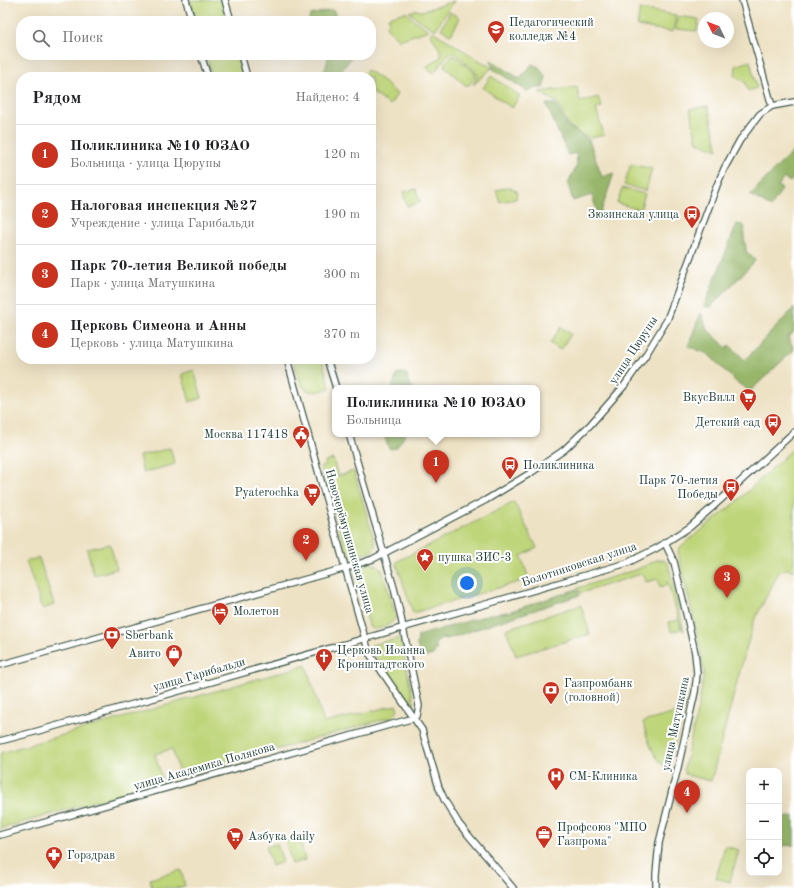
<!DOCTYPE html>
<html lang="ru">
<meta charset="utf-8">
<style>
:root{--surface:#fff;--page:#f6f6f6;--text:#202124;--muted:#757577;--line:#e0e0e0;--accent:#c8321e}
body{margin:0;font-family:"Old Standard TT",serif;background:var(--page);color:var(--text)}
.controls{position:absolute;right:12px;bottom:12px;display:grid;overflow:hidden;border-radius:8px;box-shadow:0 4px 16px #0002}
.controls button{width:36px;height:36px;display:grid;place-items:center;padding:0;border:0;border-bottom:1px solid var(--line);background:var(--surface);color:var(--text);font:20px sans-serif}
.compass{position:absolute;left:698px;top:12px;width:36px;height:36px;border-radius:50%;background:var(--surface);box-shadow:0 4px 16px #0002;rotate:313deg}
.you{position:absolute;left:467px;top:583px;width:14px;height:14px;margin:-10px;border:3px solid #fff;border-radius:50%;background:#1a73e8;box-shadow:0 0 0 6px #1a73e833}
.badge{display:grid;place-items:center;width:26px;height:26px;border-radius:50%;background:var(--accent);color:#fff;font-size:13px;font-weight:700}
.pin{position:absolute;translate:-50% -33px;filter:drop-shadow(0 1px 2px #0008)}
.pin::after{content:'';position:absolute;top:21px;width:14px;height:12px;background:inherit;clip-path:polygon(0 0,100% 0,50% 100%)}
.popup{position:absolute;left:332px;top:385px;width:208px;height:52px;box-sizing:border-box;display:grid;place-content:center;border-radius:8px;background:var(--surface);filter:drop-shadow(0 1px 3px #0005);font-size:13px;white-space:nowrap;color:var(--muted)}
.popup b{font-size:15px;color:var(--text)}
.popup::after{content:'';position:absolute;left:50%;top:100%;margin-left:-8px;border:8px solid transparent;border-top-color:var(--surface)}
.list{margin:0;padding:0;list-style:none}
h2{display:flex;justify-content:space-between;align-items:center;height:52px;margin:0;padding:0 16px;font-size:17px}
h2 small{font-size:13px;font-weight:400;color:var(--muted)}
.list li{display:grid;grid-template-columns:26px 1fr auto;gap:12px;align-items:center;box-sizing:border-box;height:60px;padding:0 16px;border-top:1px solid var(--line)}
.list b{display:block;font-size:15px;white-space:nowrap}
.list p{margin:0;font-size:13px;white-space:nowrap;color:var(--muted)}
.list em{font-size:13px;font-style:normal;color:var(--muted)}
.icon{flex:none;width:22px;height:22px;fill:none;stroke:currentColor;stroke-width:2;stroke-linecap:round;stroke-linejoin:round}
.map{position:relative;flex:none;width:794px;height:888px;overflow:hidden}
.search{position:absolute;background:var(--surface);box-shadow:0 4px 16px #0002;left:16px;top:16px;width:360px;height:44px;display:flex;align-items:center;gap:10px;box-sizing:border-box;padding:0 14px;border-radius:16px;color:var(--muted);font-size:15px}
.panel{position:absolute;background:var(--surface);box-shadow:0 4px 16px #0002;left:16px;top:72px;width:360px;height:292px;border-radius:16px}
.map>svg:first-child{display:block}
</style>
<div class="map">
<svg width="794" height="888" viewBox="0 0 794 888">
<rect width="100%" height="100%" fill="#fff"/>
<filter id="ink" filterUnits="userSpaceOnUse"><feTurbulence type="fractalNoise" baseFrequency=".025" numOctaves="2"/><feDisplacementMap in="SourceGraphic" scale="8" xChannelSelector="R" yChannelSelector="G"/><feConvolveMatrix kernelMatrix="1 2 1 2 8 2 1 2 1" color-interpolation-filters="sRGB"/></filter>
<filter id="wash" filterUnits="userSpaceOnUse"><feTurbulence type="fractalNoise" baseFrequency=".012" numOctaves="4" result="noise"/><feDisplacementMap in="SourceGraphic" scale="16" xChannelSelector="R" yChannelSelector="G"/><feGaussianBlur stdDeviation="0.9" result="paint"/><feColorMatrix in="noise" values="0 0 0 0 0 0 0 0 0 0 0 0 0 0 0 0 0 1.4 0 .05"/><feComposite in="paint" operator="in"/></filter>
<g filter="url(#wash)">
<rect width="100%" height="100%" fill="#eee2c4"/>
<g fill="#bfd57a" stroke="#6f8957">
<path d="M190 0H221L227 21H196Z"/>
<path d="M454 1 435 30 416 18 409 12 416 10 422 11Z"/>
<path d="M640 9 676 15 673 32 637 26Z"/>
<path d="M406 12 414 20 429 30 399 40 386 27 389 21 388 17Z"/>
<path d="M450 12 460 18 451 35 441 29Z"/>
<path d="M678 16 699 19 697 31 675 29Z"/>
<path d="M432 31 492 68 473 85 478 76 476 72 455 53H449L434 73 426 67 441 57 440 50 431 34Z"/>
<path d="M206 55H237L243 77H212Z"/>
<path d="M451 56H455L475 73V78L469 85H465L445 67V63Z"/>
<path d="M750 61 757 88 748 91 745 82 735 76 736 66Z"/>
<path d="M367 70 382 80 397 94 390 105 374 94 371 90V77H363Z"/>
<path d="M491 76 520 96 512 108 483 88Z"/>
<path d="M577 87 580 102 598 97 602 107 596 109 604 135 591 138 582 135 568 125 558 103 539 92Z"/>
<path d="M708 106 718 150 697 142 690 109Z"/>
<path d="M631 164 652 169 646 191 624 185Z"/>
<path d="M509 187 517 191 516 199 500 202 496 190Z"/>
<path d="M622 188 645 194 640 210 617 203Z"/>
<path d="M416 189 420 203 407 206 403 192Z"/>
<path d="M561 327 571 334 560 350 550 343Z"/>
<path d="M293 359H322L330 388C300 400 300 382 293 359Z"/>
<path d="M194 370 202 398 190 402 182 374Z"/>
<path d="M170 448 175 464 143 473 139 456Z"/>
<path d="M794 448V571C786 568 783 568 778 574L754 621 741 667 711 781 690 776 685 774 684 769 699 704 704 672 700 647 678 552 680 547 734 504Z"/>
<path d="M333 459 338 476 354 471 376 546 371 552 348 558 320 467 326 465 325 461Z"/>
<path d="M514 502 537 548 521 556 529 579 413 613 396 562Z"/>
<path d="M110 544 117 569 94 575 87 549Z"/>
<path d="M39 558 54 605 42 609 26 561Z"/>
<path d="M657 560H663L668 563 684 631H683L679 620 681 629 671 632 669 622 679 620 667 581 668 585 660 587 658 579 646 582 645 578 641 574 581 593 578 588 638 569Z"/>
<path d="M370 563 377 565 382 570 396 616C393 625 379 631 370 628L354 574 356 569Z"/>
<path d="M581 605 590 634 516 656 506 629Z"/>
<path d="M400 638 414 703 413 707 411 708 408 705 375 654 371 645Z"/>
<path d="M306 665 324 723 396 705 398 709 395 714 392 717 180 777 172 749 155 754 163 782 0 829V753Z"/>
<path d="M683 711 668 770C651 754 649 744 643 722Z"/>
<path d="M299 836 305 860 292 864 285 840Z"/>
<path d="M277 844 283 862 272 866 266 847Z"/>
<path d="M725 846 739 850 730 882 716 878Z"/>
<path d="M181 870 185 886 177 888H152L150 879Z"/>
</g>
<g fill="#97b66a" stroke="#5b7a4f">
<path d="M331 10 334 11 337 21H309L310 15Z"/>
<path d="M327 55H353C336 80 335 77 306 77L325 70 328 59Z"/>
<path d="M491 60 520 79 532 64 539 67 546 78 543 88H535L527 91 493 69Z"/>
<path d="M546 104H556L567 126 589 140 602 177 614 173 599 218 592 195 573 201 568 184 577 165 576 153 568 155Z"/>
<path d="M794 150V178L790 182 784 178 778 186 782 189 771 207 750 195Z"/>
<path d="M737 224 743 225 745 228C742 237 746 242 746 251L755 260 754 262 711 307 704 306Z"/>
<path d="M794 308V332L788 338 794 349 793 351 750 391 736 382 708 354 688 346 701 312 707 329 727 348 729 345 745 360Z"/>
<path d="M402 373 407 374 408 382 413 388H392L397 374Z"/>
<path d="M384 434H406C402 439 400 444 396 448L390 449 388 447Z"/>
<path d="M577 589 580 595 447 639 441 638 435 644 437 648 433 655 421 658 417 645 418 636 491 614 508 612Z"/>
<path d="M794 816V845L779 846V819Z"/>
</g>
</g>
<g filter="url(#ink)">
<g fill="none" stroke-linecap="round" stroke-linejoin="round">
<defs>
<g id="minor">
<path d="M186 0 192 21"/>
<path d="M225 0 231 21"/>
<path d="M742 0 772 106"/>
<path d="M201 55 208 77"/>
<path d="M241 55 247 77"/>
<path d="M287 359 369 653 422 730 439 788 445 801 459 824 513 888"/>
<path d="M327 359 336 388"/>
<path d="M349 434 394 588 400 613 419 706 417 716 414 718"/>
<path d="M0 665 346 568 373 559 390 550 486 500 532 472 564 450 590 425 624 386 645 356 667 320 717 185 724 169 740 140 760 114 772 106 794 102"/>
<path d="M0 741 38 731 490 603 627 563 657 548 690 527 716 504 794 432"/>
<path d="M0 835 414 718"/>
<path d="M656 888V874L659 843 678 767 695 692 697 673 695 653 689 626 674 562 665 543"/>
</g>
</defs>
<use href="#minor" stroke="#3e564a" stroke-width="8"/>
<use href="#minor" stroke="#fff" stroke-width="5.5"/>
</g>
</g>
<defs>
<symbol id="university-pin" viewBox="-11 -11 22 30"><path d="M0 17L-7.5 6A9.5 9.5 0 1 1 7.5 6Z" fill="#c8321e" stroke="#fff"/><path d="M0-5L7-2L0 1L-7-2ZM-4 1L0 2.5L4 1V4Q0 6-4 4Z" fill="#fff"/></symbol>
<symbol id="bus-pin" viewBox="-11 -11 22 30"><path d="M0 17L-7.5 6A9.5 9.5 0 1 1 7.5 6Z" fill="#c8321e" stroke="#fff"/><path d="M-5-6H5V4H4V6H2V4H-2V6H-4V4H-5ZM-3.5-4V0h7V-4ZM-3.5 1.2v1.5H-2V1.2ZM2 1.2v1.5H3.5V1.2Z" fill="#fff"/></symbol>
<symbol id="supermarket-pin" viewBox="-11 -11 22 30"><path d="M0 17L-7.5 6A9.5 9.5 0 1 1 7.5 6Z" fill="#c8321e" stroke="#fff"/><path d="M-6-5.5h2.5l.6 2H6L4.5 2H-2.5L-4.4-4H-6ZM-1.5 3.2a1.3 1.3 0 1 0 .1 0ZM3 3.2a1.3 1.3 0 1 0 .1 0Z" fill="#fff"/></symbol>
<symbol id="civic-pin" viewBox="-11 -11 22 30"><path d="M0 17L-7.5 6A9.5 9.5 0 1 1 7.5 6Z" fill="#c8321e" stroke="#fff"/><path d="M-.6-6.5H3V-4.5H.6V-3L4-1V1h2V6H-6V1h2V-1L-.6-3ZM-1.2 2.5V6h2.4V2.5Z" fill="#fff"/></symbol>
<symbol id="sight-pin" viewBox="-11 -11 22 30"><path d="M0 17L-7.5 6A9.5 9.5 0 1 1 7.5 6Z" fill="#c8321e" stroke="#fff"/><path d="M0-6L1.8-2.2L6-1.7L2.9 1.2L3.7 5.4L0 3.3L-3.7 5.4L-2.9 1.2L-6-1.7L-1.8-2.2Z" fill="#fff"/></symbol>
<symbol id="hotel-pin" viewBox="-11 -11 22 30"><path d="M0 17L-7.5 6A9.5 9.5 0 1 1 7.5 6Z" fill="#c8321e" stroke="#fff"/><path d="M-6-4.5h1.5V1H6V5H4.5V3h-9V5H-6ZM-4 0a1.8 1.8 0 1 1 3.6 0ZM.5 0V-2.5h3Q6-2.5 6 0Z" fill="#fff"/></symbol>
<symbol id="bank-pin" viewBox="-11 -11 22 30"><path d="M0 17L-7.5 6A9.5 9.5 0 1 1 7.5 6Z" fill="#c8321e" stroke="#fff"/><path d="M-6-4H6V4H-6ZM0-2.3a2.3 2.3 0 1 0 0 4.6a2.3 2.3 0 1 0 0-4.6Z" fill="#fff"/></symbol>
<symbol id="shop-pin" viewBox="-11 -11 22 30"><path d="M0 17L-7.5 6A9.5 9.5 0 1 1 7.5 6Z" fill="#c8321e" stroke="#fff"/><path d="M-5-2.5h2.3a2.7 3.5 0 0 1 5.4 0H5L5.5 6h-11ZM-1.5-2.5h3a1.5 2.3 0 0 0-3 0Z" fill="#fff"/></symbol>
<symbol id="church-pin" viewBox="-11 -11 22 30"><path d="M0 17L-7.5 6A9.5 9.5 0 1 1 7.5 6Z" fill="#c8321e" stroke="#fff"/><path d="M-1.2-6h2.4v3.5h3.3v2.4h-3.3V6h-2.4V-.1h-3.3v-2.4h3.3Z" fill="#fff"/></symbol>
<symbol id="hospital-pin" viewBox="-11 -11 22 30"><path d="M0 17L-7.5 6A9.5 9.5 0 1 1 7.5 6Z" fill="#c8321e" stroke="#fff"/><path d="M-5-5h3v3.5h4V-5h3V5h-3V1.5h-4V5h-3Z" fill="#fff"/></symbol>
<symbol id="office-pin" viewBox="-11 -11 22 30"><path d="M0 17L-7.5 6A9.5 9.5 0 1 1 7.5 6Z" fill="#c8321e" stroke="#fff"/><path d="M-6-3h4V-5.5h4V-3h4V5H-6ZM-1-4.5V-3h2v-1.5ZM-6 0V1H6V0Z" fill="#fff"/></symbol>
<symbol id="pharmacy-pin" viewBox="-11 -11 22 30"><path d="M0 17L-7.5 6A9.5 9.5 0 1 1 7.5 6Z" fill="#c8321e" stroke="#fff"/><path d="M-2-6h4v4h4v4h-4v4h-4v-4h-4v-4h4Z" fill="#fff"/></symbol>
</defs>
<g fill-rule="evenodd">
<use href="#university-pin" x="486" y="19" width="20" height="27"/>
<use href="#bus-pin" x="682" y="204" width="20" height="27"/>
<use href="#supermarket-pin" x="738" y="387" width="20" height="27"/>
<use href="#bus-pin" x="763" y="412" width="20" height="27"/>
<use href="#civic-pin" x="291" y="424" width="20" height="27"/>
<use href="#bus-pin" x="500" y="455" width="20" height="27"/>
<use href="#bus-pin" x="721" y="477" width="20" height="27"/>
<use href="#supermarket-pin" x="302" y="482" width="20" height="27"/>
<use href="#sight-pin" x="415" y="547" width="20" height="27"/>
<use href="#hotel-pin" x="210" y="601" width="20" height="27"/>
<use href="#bank-pin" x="102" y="625" width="20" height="27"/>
<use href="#shop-pin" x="164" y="643" width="20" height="27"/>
<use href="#church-pin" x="314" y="647" width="20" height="27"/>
<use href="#bank-pin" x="541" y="680" width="20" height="27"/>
<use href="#hospital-pin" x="546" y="766" width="20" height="27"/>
<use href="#office-pin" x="534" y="824" width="20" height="27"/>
<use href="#supermarket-pin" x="225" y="826" width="20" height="27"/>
<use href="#pharmacy-pin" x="44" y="845" width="20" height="27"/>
</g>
<g text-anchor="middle" stroke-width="4" stroke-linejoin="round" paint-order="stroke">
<g font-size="12" fill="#1f3d34" stroke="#fff" text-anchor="start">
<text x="509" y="26">Педагогический<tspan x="509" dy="14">колледж №4</tspan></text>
<text x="679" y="218" text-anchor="end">Зюзинская улица</text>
<text x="735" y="401" text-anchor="end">ВкусВилл</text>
<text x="760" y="426" text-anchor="end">Детский сад</text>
<text x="288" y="438" text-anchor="end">Москва 117418</text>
<text x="523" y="469">Поликлиника</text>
<text x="718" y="484" text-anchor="end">Парк 70-летия<tspan x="718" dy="14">Победы</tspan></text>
<text x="299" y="496" text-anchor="end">Pyaterochka</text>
<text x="438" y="561">пушка ЗИС-3</text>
<text x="233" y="615">Молетон</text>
<text x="125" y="639">Sberbank</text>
<text x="337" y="654">Церковь Иоанна<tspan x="337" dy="14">Кронштадтского</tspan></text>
<text x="161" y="657" text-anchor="end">Авито</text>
<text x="564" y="687">Газпромбанк<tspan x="564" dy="14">(головной)</tspan></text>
<text x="569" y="780">СМ-Клиника</text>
<text x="557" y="831">Профсоюз "МПО<tspan x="557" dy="14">Газпрома"</tspan></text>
<text x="248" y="840">Азбука daily</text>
<text x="67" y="859">Горздрав</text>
</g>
<g font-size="12" fill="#1f3d34" stroke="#fff">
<text transform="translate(633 350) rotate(-57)" y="4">улица Цюрупы</text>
<text transform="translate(350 541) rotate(74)" y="4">Новочерёмушкинская улица</text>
<text transform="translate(579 564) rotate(-18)" y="4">Болотниковская улица</text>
<text transform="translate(199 674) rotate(-16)" y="4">улица Гарибальди</text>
<text transform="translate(675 724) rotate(-78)" y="4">улица Матушкина</text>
<text transform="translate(204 766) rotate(-16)" y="4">улица Академика Полякова</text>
</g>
</g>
</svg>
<div class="controls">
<button>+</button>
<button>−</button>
<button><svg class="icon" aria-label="locate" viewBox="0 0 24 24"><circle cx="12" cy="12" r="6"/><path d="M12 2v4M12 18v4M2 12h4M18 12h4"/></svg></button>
</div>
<svg class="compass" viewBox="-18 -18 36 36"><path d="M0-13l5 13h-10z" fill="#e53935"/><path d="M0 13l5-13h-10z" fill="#757577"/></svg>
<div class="you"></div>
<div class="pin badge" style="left:436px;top:483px">1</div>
<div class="popup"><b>Поликлиника №10 ЮЗАО</b>Больница</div>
<div class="pin badge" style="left:306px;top:561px">2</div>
<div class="pin badge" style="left:727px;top:598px">3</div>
<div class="pin badge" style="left:687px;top:813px">4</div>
<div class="search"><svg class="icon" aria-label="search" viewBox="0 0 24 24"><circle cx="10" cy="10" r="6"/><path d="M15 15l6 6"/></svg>Поиск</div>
<section class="panel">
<h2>Рядом<small>Найдено: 4</small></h2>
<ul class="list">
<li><span class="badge">1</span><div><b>Поликлиника №10 ЮЗАО</b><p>Больница · улица Цюрупы</p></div><em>120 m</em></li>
<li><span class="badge">2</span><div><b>Налоговая инспекция №27</b><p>Учреждение · улица Гарибальди</p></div><em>190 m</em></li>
<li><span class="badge">3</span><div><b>Парк 70-летия Великой победы</b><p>Парк · улица Матушкина</p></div><em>300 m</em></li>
<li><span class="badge">4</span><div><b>Церковь Симеона и Анны</b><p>Церковь · улица Матушкина</p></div><em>370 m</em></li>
</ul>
</section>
</div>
